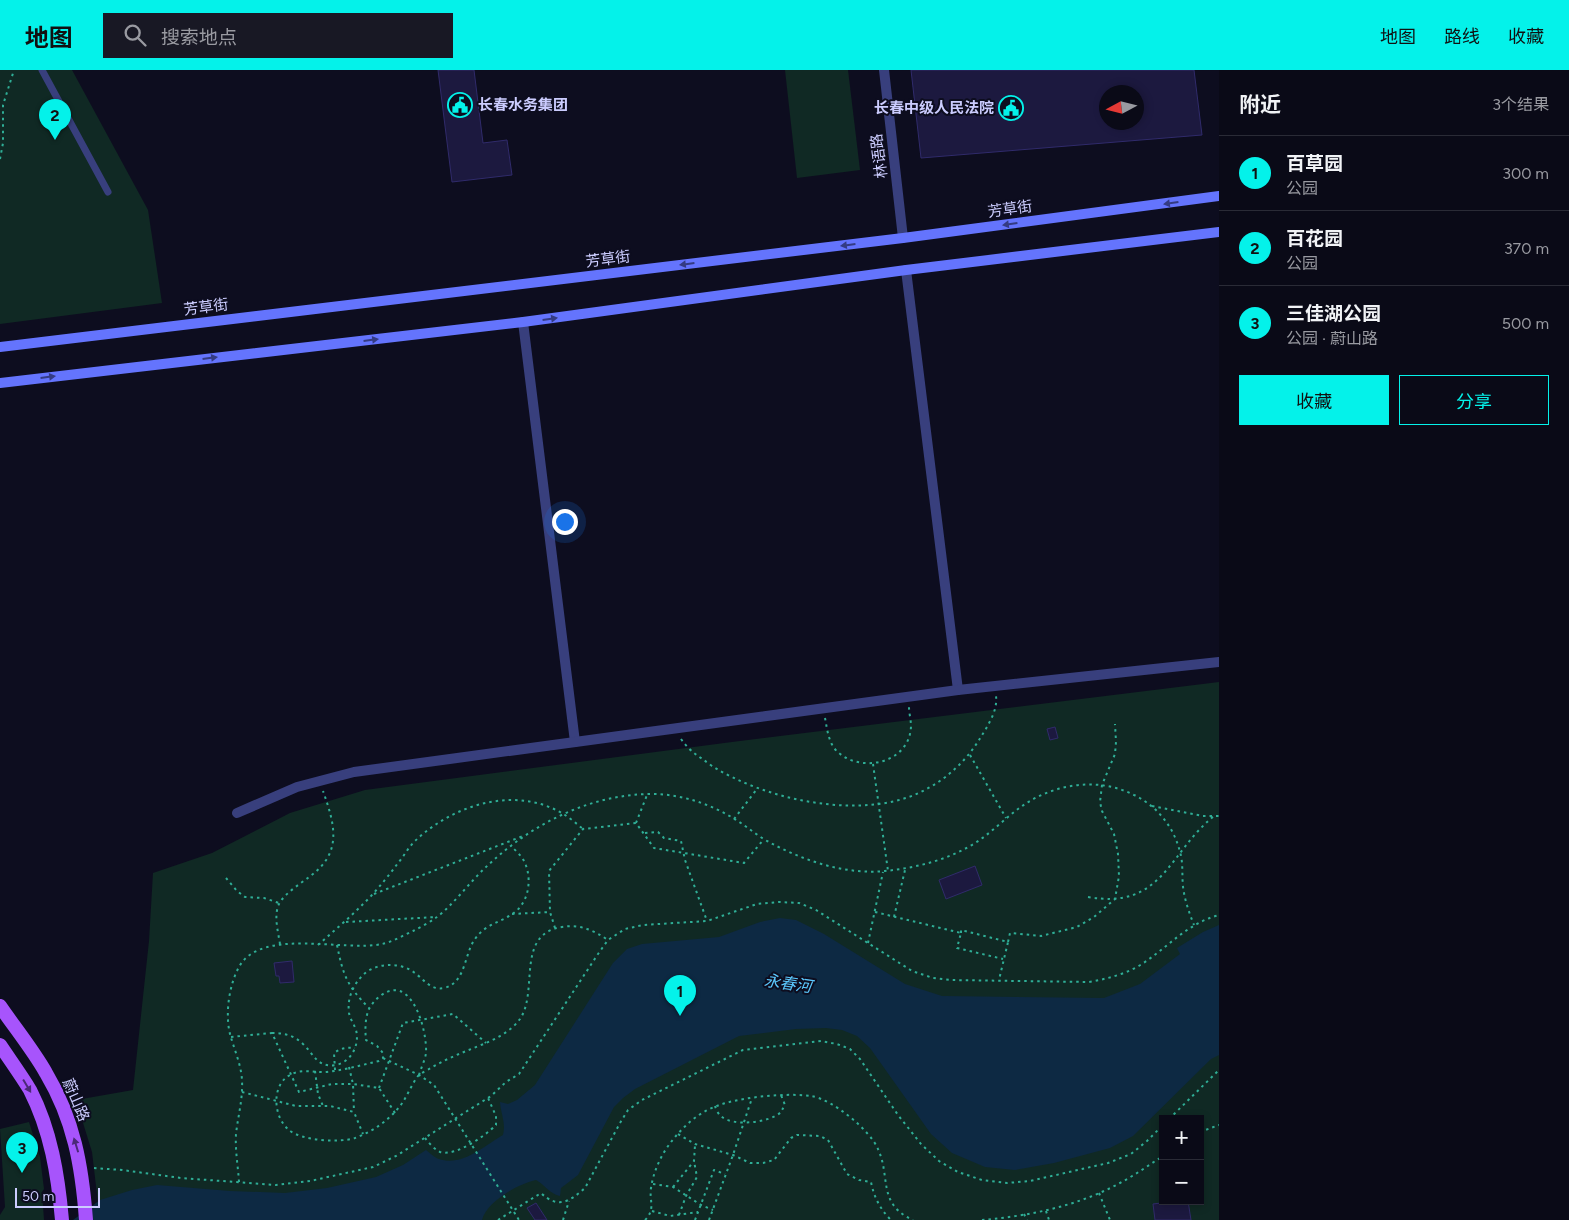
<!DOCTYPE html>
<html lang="zh">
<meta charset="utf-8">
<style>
:root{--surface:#0a0a17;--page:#181824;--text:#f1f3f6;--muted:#999aa1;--line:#2a2b36;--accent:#04f2ea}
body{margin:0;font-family:Figtree,"Noto Sans SC",sans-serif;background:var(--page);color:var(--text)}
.controls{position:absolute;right:15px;bottom:15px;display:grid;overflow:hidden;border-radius:0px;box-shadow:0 2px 8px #0003}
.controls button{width:45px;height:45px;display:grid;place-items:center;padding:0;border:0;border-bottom:1px solid var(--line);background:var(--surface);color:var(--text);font:25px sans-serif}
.compass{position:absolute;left:1099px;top:15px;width:45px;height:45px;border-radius:50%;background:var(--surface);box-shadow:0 2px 8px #0003;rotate:263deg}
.scale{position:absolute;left:15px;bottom:12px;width:85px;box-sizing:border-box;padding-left:5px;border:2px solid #cbccfe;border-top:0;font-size:14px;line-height:18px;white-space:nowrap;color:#cbccfe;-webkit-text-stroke:4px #0d0d1f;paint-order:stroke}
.you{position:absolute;left:564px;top:451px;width:18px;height:18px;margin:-12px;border:4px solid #fff;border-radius:50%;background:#1a73e8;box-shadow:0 0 0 8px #1a73e833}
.badge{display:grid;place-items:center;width:32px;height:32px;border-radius:50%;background:var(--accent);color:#111;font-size:16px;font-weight:700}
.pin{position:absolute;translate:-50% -41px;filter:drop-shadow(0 1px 2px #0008)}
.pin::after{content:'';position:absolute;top:26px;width:18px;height:15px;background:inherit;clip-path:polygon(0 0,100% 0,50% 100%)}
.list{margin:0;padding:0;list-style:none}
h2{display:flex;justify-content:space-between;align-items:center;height:65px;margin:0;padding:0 20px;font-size:21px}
h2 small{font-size:16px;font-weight:400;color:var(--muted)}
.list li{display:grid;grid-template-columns:32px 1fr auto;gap:15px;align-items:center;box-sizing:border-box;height:75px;padding:0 20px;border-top:1px solid var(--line)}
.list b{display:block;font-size:19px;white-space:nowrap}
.list p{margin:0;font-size:16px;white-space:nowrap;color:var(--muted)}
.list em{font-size:16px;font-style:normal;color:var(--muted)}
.actions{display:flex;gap:10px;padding:15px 20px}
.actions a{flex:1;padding:11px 0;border:1px solid var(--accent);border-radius:0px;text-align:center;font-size:18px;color:var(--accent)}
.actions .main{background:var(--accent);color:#111}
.icon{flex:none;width:28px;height:28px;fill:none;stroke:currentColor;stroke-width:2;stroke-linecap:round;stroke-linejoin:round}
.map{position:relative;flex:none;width:1219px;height:1150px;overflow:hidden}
header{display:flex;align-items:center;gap:30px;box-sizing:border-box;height:70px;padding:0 25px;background:var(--accent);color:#111}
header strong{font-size:24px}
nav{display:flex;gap:28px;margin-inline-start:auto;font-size:18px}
.search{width:350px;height:45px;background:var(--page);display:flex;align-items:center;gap:12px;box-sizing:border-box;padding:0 18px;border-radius:0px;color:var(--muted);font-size:19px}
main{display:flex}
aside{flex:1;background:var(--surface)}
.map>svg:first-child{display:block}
</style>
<header>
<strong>地图</strong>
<div class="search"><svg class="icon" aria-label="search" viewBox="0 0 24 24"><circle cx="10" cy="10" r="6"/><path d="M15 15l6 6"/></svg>搜索地点</div>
<nav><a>地图</a><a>路线</a><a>收藏</a></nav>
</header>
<main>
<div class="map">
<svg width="1219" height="1150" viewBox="0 0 1219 1150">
<rect width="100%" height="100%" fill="#0d0d1f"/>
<g fill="#102924" fill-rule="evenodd">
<path d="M0 0H72L148 140 162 233 0 254Z"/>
<path d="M785 0H848L860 100 797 108Z"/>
<path d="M1219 612V1150H100L92 1082 76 1030 133 1020 149 871 153 803 212 783 290 743 365 720 732 672ZM1163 1049H1200V1131H1163Z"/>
<path d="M29 1052 40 1087 44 1119 42 1122 44 1150H0V1145L5 1137 0 1059Z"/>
</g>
<path fill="#0d2943" d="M780 848 796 850 824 864 905 914 942 926 1104 928 1140 914 1180 884 1177 878 1203 862 1219 855V985L1211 989 1133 1066 1110 1078 1054 1093 1015 1100 985 1097 952 1083 931 1064 870 978 857 966 842 960 826 958 796 959 739 966 635 1019 623 1028 614 1037 578 1105 561 1118 560 1126C550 1124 545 1115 536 1110 518 1114 487 1131 482 1150H73L100 1130 132 1120 157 1115 230 1121 285 1123 327 1118 376 1107 403 1095 426 1080C430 1083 435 1088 439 1089 462 1097 484 1076 503 1065 506 1053 501 1045 500 1032L508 1034 517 1030 535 1015 613 893 627 879 642 874 719 867 760 852Z"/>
<g fill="#1c193f" stroke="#302b6b" fill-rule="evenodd">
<path d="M438 0H474L483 73 507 70 512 105 452 112Z"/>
<path d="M911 0H1194L1202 65 921 88ZM1106 22H1136V52H1106Z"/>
<path d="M1055 657 1058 668 1050 670 1047 659Z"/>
<path d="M975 796 982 815 946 829 939 810Z"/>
<path d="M292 891 294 912 280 913 279 906H276L274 893Z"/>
<path d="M1177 1131H1188L1191 1150H1155L1153 1134Z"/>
<path d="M536 1133 547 1150H535L527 1138Z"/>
</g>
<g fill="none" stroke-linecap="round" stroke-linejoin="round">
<g stroke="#2fae96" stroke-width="2" stroke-dasharray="2.5 4" stroke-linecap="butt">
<path d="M0 89 3 73V35L14 0"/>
<path d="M825 648C827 658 828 669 834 678 856 705 910 695 911 656 911 650 909 643 909 637"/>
<path d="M681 669C691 683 699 686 712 696 763 728 847 747 906 728 936 718 962 697 979 670 987 657 998 641 996 626"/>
<path d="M970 685 1006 748"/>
<path d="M873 694 888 801"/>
<path d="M1152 736 1203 746H1219"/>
<path d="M734 749 757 719"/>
<path d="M636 753 647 725"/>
<path d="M645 763 658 762 664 768 681 771 685 790 707 851"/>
<path d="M226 808 237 821 245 827 264 828 279 833"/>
<path d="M374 824 523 766"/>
<path d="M1088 827C1163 840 1168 783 1214 746"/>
<path d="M875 842 961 863 957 878 1003 889"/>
<path d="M512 844 550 842"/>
<path d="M894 847 905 800"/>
<path d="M346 852 436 847"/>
<path d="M555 858 550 842 549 801 583 759 636 753 654 778 744 793 764 769"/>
<path d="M961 863V860L1008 872 999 910"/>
<path d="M1008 872 1010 863 1041 866 1077 857 1094 847 1115 829 1119 806 1118 784 1114 764 1102 741 1100 732 1102 715 1115 684 1116 672 1115 654"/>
<path d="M868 873 883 802"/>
<path d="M280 874C278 861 273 844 280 832 287 822 300 814 309 807 343 783 335 755 323 721"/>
<path d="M318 875C336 859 354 844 371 826 381 815 390 804 398 793 404 786 408 778 414 772 452 735 516 714 565 745 571 749 577 754 583 759"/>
<path d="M337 875C343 905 347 916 369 938"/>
<path d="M231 967 272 963 299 1022 332 1014H353L379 1018 395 1043"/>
<path d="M383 988 419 1005 434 1015 519 1150"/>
<path d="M349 997 353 1014 354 1042"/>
<path d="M335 1000 334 983C341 978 347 977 355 978"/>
<path d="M315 1001 318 1024 323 1036"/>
<path d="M419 1005C421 998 425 990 426 983 427 965 418 928 400 921 388 917 374 929 369 939 365 948 365 960 366 970L377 976 383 983V988L379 991C362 995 344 1000 327 1002 314 1003 302 998 290 1005 271 1015 273 1047 289 1060 302 1071 339 1073 355 1068 374 1061 391 1049 403 1032 408 1024 412 1014 418 1006 421 1003 427 1000 431 998 449 987 467 981 486 973 498 968 512 960 520 949 539 921 515 864 562 857 580 854 593 860 608 870"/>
<path d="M379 1018 403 953 453 944 486 973"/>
<path d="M242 1022 296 1036H330L354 1042 363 1064"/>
<path d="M715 1036C716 1039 718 1044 721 1046 732 1057 770 1053 781 1042 782 1040 783 1038 785 1035L781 1025"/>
<path d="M1169 1049 1219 1000"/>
<path d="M1200 1062 1219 1055"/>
<path d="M678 1064 695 1074 733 1085 750 1093H763L774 1090 791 1068 797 1065 820 1066 828 1070 847 1104 859 1110 871 1112C874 1127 880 1139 891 1150"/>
<path d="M425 1068C429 1073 434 1079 440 1082 455 1087 485 1066 496 1055V1046L488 1028"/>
<path d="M94 1098 122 1100 181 1108 276 1115 310 1111 373 1097 396 1086 491 1026 506 1012 519 1004 598 884 608 870 625 859 643 855 707 851 757 834 779 832 799 833 816 840 912 901 933 908 950 910 1089 912C1106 909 1122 905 1137 897 1166 880 1185 854 1219 845"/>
<path d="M239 1112C238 1096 235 1080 236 1064 238 1046 243 1029 242 1010 241 994 234 979 230 964 225 944 229 915 239 897 261 857 343 882 382 874 392 872 404 865 413 861 421 857 430 852 437 847 453 835 469 813 485 798 531 754 591 723 656 724 683 725 710 734 733 748 745 755 755 764 767 771 802 790 844 805 885 801 914 798 944 791 970 776 988 766 1002 751 1018 739 1051 714 1097 706 1134 725 1157 736 1174 757 1180 782 1184 795 1181 809 1184 823 1186 834 1190 845 1194 855"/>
<path d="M653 1114 673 1117 701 1135 713 1140"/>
<path d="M673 1117 694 1091 695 1075"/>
<path d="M1099 1123 1110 1150"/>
<path d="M652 1141 670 1146 698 1142"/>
<path d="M1046 1141 1049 1150"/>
<path d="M1024 1144 1027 1150"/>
<path d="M679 1145 686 1126 697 1107 694 1091"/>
<path d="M498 1150 541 1123C558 1139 569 1132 585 1118L620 1053 628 1040 642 1030 743 980 821 971 837 974 850 979 860 989 898 1045 921 1074 939 1091 958 1102 982 1110 1007 1113 1030 1111 1108 1093 1131 1084 1147 1071 1163 1055"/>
<path d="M563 1150 569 1131"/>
<path d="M645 1150C656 1139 649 1131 651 1118 655 1091 671 1068 691 1051 712 1033 739 1029 766 1026 781 1025 796 1024 811 1026 832 1029 870 1060 878 1079 891 1107 877 1134 913 1150"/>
<path d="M695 1150 714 1100 725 1104"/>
<path d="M709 1150 733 1085 752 1028"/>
<path d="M982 1150C1029 1146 1078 1136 1120 1113 1135 1105 1149 1095 1163 1086"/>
</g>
<path stroke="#383f7d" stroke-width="7" d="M42 0 108 122"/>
<g stroke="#383f7d" stroke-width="10">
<path d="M884 0 903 168"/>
<path d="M906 200 958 620"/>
<path d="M523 252 575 672"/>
<path d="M237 743 297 717 354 702 958 620 1219 592"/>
</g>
<g stroke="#6474fd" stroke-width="10">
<path d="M0 277 903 168 1219 126"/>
<path d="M0 313 523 252 906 200 1219 162"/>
</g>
<g stroke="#a754fc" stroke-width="14">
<path d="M0 936C15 958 33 980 46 1003 74 1050 82 1096 86 1150"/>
<path d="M0 975C10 990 21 1005 30 1020 51 1061 58 1105 62 1150"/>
</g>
<path stroke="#2fae96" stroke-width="2" stroke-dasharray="2.5 4" stroke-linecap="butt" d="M272 963C283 963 294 965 303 974 314 984 317 998 336 995 351 992 360 975 356 960 354 954 350 949 349 943 347 928 353 915 363 905 375 893 398 892 412 901 422 907 430 921 444 918 466 913 464 884 475 869 486 853 501 853 515 842 529 831 532 809 525 793 522 786 516 781 511 776"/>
</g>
<defs><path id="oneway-solid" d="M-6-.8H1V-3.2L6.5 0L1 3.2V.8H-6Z" transform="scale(1.25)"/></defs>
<g fill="#343b83">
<use href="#oneway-solid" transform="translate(1171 133) rotate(172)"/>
<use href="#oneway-solid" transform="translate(1010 154) rotate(172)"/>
<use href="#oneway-solid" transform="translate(848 175) rotate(173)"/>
<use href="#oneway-solid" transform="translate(687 194) rotate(173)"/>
<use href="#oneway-solid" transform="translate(550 249) rotate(-8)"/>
<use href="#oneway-solid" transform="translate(371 270) rotate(-7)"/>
<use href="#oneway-solid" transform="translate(210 288) rotate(-7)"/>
<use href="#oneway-solid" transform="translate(48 307) rotate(-7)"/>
</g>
<g fill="#4b2977">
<use href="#oneway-solid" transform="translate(27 1016) rotate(59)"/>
<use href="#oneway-solid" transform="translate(76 1075) rotate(-107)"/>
</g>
<defs>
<symbol id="civic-ring" viewBox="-11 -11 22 22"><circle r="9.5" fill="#0d0d1f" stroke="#04f2ea" stroke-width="1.5"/><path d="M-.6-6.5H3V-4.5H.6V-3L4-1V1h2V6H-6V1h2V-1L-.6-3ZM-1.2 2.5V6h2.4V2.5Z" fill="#04f2ea"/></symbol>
</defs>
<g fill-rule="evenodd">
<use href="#civic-ring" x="446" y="21" width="28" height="28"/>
<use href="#civic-ring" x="997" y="24" width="28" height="28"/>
</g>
<g text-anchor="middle" stroke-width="4" stroke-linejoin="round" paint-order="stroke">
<g font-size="15" font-weight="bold" fill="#cbccfe" stroke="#0d0d1f" text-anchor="start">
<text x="478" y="40">长春水务集团</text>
<text x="994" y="43" text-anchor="end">长春中级人民法院</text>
</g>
<g font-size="15" fill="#cbccfe" stroke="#0d0d1f">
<text transform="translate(879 86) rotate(-97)" y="5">林语路</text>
<text transform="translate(1010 139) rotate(-8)" y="5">芳草街</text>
<text transform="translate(608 189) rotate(-7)" y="5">芳草街</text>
<text transform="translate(206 237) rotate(-7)" y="5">芳草街</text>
<text transform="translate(76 1030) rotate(67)" y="5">蔚山路</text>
</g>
<g font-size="16" font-style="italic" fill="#5bc7fc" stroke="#0d0d1f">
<text transform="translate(788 913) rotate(8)" y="6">永春河</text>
</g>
</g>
</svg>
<div class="controls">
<button>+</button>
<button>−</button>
</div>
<svg class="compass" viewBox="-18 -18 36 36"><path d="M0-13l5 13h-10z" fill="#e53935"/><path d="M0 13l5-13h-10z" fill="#999aa1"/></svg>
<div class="scale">50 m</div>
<div class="you"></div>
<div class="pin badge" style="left:680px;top:946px">1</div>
<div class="pin badge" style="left:55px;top:70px">2</div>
<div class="pin badge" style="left:22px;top:1103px">3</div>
</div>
<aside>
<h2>附近<small>3个结果</small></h2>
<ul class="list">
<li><span class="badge">1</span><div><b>百草园</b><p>公园</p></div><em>300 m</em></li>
<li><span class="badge">2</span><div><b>百花园</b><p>公园</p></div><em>370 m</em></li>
<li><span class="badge">3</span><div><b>三佳湖公园</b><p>公园 · 蔚山路</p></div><em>500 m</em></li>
</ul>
<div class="actions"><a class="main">收藏</a><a>分享</a></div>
</aside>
</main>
